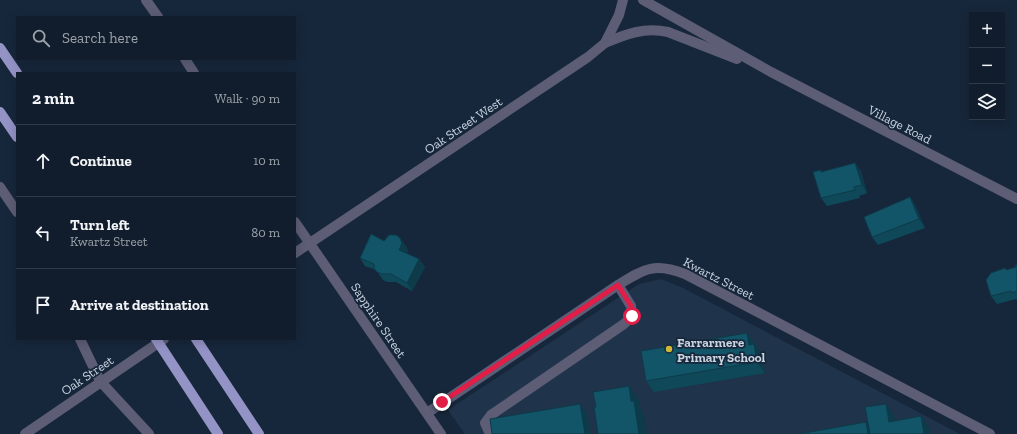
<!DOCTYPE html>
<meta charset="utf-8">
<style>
:root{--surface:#111d2c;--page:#1a2634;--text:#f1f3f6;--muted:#9ca2a9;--line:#303b48}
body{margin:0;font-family:"Zilla Slab",serif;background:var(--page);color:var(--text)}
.controls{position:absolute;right:12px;top:12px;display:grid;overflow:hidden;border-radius:0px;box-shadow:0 2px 10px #0003}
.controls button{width:36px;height:36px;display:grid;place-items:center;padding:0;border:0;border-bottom:1px solid var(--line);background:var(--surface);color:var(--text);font:20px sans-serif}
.stop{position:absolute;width:12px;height:12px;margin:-9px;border:3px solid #e11d48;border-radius:50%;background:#fff}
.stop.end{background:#e11d48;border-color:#fff;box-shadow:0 1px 4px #0008}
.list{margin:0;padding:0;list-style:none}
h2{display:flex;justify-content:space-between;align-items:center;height:52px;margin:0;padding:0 16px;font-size:17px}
h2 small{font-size:13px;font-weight:400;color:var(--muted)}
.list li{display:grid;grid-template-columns:26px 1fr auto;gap:12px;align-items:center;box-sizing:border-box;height:72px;padding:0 16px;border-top:1px solid var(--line)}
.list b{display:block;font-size:15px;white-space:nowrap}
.list p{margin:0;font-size:13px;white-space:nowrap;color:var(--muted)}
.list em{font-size:13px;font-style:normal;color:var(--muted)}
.icon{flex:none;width:22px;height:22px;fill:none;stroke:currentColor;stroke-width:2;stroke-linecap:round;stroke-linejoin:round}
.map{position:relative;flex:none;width:1017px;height:434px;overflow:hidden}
.search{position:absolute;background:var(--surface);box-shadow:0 2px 10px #0003;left:16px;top:16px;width:280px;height:44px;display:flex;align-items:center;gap:10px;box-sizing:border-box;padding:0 14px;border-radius:0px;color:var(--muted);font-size:15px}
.panel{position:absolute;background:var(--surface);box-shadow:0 2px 10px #0003;left:16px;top:72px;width:280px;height:268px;border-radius:0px}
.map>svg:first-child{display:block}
</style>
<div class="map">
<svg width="1017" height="434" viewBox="0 0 1017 434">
<rect width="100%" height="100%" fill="#17273b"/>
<path fill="#1f334b" d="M661 279 683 288 960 434H465L448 410 639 284Z"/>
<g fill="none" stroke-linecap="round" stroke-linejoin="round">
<g stroke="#5d5d76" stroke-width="10">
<path d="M146 0 158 17"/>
<path d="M643 0 771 72 1017 199"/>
<path d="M605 43C626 34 644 27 668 32L737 59"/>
<path d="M185 59 194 73"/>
<path d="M0 187 17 212"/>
<path d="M295 222 441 434"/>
<path d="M295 253 588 57 605 43 619 15 623 0"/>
<path d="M80 339 100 381 149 434"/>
<path d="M427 413 618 285C644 269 654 262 685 274L990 434"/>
<path d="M25 434 164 339"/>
<path d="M490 434 485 423 491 415 624 324 632 316 631 306 618 285"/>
</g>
<g stroke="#9493c6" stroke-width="10">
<path d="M0 48 17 73"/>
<path d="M0 112 17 137"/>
<path d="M156 339 218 434"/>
<path d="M196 339 259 434"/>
</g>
</g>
<g fill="#0f4859">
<path d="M861 171 867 193 859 196 860 198 827 206 821 198 822 172Z"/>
<path d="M910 197 915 205 925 228 878 245 872 237Z"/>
<path d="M384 241 406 246 408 251 407 253 419 259 425 267 412 291 396 282H387L383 280 376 270 365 266 360 258Z"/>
<path d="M1017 265V300L1016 299 997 304 991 296 1005 268 1006 270 1016 267Z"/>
<path d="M755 345V346L762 355 765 373 654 392 646 381Z"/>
</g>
<g fill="#0d3b49">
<path d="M855 163 861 171 867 193 862 185Z"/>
<path d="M910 197 915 205 925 228 919 219Z"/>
<path d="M400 238 406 246 408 251 404 258 399 250Z"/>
<path d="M419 259 425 267 412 291 407 283Z"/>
<path d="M747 333 762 355 765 373 757 362 749 345Z"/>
<path d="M629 386 639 401 641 411 644 415 647 434H639L631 401Z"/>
<path d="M580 404 588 416 591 434H585Z"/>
<path d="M886 404 894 415 897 433 889 422Z"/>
<path d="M921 416 929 427 930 434H924Z"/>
<path d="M866 422 874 434H868Z"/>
</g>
<g fill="#125468" stroke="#0d3b49">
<path d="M855 163 862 185 854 187 855 190 821 198 813 172 821 170V172Z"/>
<path d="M910 197 919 219 872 237 864 217Z"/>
<path d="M371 234 384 241 389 235H396L400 238 402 243 399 250 419 259 407 283 391 274H382L377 272 374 268V264L360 258Z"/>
<path d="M1015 265H1017V291L1012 293 1011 291 991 296 986 280 991 273 1005 268 1006 270 1016 267Z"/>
<path d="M747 333 749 345 754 344 757 362 646 381 641 351Z"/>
<path d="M629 386 631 401H634L639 434H598L594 407H596L593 392Z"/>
<path d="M580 404 585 434H492L490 419Z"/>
<path d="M886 404 889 422 921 416 924 434H870L865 407Z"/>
<path d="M866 422 868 434H799Z"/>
</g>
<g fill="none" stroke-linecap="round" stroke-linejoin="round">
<path stroke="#e11d48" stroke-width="5" d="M442 402 618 285 631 306 632 316"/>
</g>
<circle fill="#d0b837" stroke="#17273b" stroke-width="1.5" cx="669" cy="349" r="4"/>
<g text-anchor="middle" stroke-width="3.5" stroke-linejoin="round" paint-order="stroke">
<g font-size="13" fill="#cad4e1" stroke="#17273b">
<text transform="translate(900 124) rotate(27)" y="5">Village Road</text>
<text transform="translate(463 125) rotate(-34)" y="5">Oak Street West</text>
<text transform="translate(719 278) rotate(27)" y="5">Kwartz Street</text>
<text transform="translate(379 320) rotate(56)" y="5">Sapphire Street</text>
<text transform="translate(87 375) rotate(-34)" y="5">Oak Street</text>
</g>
<g font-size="13" font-weight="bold" fill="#cad4e1" stroke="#17273b" text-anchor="start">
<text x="677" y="347">Farrarmere<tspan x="677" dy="15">Primary School</tspan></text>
</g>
</g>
</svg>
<div class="controls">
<button>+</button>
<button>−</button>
<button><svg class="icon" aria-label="layers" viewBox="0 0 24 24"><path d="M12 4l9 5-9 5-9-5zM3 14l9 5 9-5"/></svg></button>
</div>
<div class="stop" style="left:632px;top:316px"></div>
<div class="stop end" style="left:442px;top:402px"></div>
<div class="search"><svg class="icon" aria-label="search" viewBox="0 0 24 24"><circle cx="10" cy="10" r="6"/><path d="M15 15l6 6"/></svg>Search here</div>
<section class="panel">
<h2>2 min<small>Walk · 90 m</small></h2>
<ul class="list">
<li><svg class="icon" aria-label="ahead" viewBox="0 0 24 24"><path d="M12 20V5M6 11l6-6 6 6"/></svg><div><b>Continue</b></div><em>10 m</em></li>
<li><svg class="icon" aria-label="left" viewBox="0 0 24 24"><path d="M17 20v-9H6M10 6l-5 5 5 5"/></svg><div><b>Turn left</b><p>Kwartz Street</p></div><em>80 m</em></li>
<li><svg class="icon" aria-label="arrive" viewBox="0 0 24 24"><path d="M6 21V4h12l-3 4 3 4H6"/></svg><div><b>Arrive at destination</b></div></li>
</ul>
</section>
</div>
